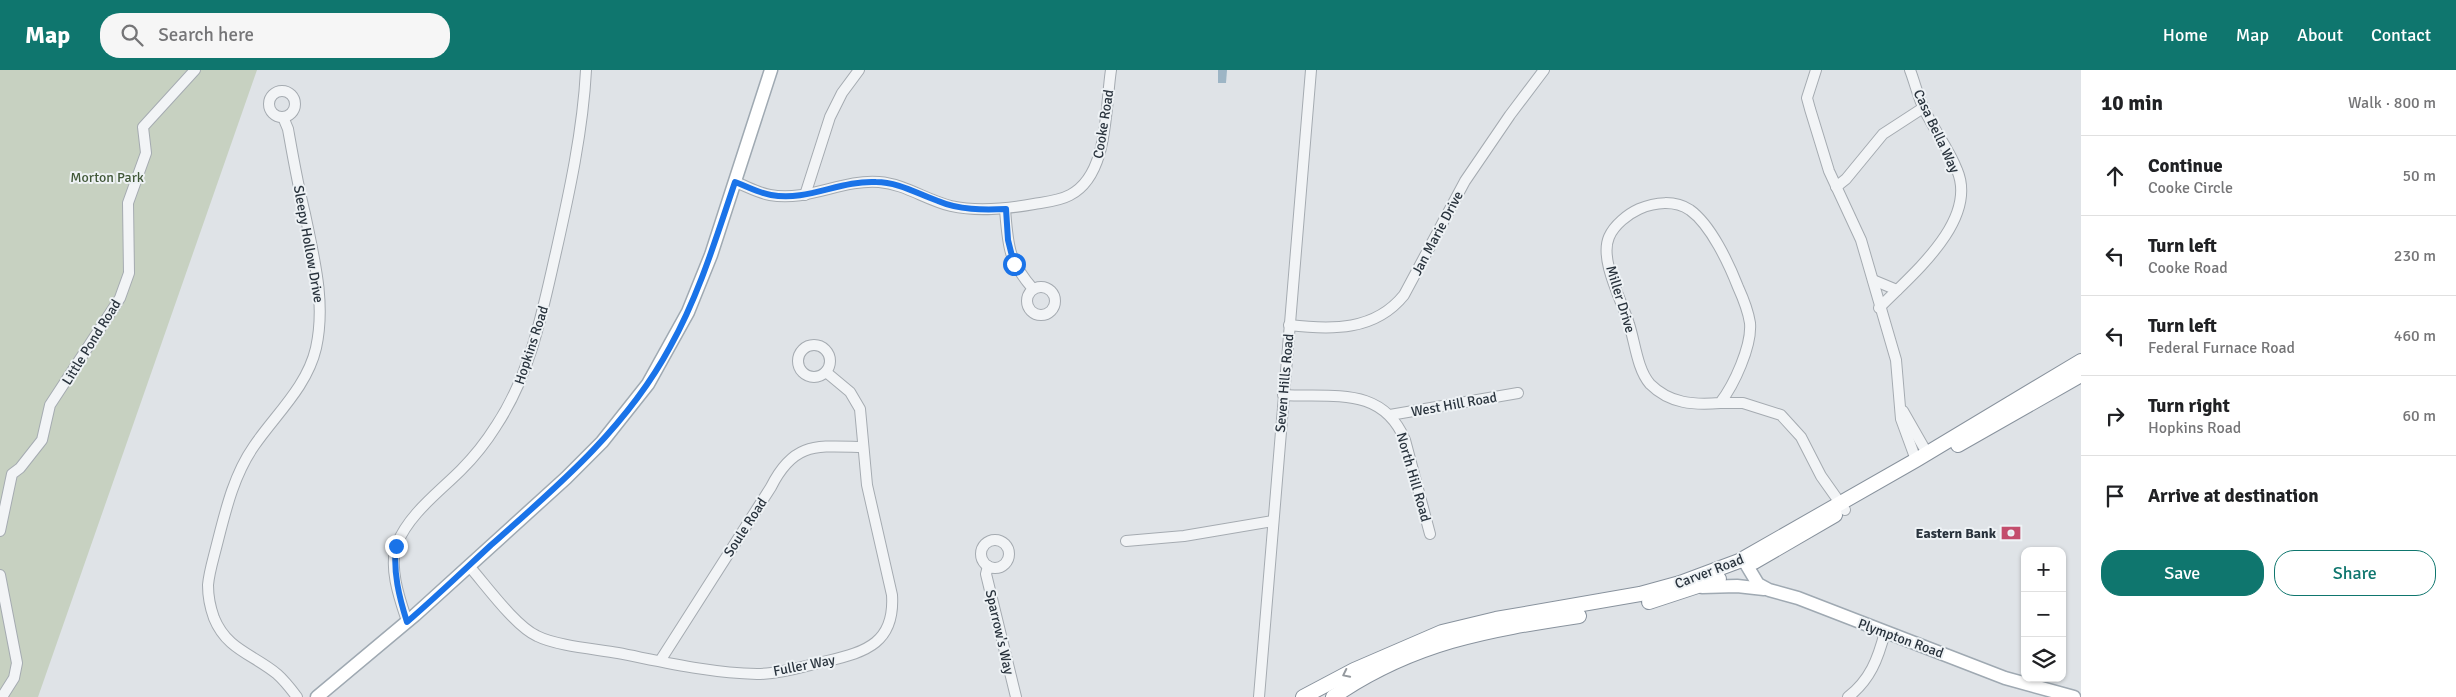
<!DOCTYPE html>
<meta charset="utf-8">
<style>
:root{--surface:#fff;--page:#f6f6f6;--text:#202124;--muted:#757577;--line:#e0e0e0;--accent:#0f766e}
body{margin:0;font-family:Signika,sans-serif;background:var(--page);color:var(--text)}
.controls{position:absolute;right:15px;bottom:15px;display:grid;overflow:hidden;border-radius:10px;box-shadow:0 1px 4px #0004}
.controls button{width:45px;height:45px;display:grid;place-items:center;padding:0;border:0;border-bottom:1px solid var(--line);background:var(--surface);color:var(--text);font:25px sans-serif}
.stop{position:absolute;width:15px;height:15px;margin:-11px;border:4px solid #1a73e8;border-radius:50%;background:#fff}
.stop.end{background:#1a73e8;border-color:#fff;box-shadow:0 1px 5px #0008}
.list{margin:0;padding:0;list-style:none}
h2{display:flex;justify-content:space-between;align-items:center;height:65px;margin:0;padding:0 20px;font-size:21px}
h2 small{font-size:16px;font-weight:400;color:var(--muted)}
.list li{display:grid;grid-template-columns:32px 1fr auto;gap:15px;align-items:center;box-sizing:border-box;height:80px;padding:0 20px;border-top:1px solid var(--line)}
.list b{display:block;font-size:19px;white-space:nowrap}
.list p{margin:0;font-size:16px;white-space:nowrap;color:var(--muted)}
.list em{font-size:16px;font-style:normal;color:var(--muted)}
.actions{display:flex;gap:10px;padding:15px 20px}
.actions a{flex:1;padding:11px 0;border:1px solid var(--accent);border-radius:20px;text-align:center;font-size:18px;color:var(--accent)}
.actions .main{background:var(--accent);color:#fff}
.icon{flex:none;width:28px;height:28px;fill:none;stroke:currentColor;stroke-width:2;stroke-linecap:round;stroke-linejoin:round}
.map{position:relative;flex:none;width:2081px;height:627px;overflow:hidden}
header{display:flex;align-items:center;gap:30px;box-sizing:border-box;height:70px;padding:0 25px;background:var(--accent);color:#fff}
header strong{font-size:24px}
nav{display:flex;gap:28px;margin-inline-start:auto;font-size:18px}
.search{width:350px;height:45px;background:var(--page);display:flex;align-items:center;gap:12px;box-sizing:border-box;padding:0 18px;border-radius:20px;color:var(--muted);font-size:19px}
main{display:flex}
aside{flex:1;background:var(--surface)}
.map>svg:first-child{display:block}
</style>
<header>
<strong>Map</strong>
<div class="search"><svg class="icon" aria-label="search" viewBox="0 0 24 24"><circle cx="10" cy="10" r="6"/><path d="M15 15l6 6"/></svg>Search here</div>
<nav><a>Home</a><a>Map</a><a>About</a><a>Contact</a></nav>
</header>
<main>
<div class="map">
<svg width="2081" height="627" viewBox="0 0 2081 627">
<rect width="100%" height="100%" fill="#dfe3e7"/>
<path fill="#c7d1c1" d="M0 0H257L38 627H0Z"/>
<path fill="#9db5c5" d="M1218 0H1227L1226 13H1218Z"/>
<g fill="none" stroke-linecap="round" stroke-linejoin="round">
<defs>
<g id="minor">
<path d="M1816 0 1807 28 1810 39 1829 101 1861 170 1896 290 1901 349 1916 390"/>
<circle cx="282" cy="34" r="13"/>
<path d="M283 47 288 59C293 87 298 116 305 144 314 188 326 233 316 278 307 317 275 345 254 376 233 406 225 443 216 478 213 490 209 503 208 515 208 526 210 537 214 548 227 580 253 584 277 604 285 611 291 619 297 627"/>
<path d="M735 112C746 116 758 123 770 125 808 132 842 109 879 112 905 114 926 130 951 136 978 142 1006 139 1034 134 1046 132 1059 131 1070 125 1109 105 1105 38 1111 0"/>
<path d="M1836 117 1846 109 1883 64 1923 38"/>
<path d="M805 125 830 47 842 23 859 0"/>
<path d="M1005 139C1008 176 1008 190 1033 219"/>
<path d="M1873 210 1897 220"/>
<circle cx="1041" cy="231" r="14"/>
<path d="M1879 238C1910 206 1979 151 1957 100 1949 79 1934 60 1924 39 1918 27 1915 13 1910 0"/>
<path d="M1289 255C1332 260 1375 261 1404 225L1465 111 1510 45 1544 0"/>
<circle cx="814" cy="291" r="16"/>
<path d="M1283 325C1332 328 1382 315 1405 370L1430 464"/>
<path d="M1720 333C1694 335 1670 334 1650 314 1637 299 1635 272 1629 254 1622 231 1599 190 1609 167 1614 155 1628 144 1639 139 1655 132 1675 130 1690 140 1711 155 1729 194 1738 217 1743 228 1748 240 1750 253 1752 276 1734 315 1720 333H1743L1781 345 1801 367 1821 406 1845 440"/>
<path d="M1903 341 1927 383"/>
<path d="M1390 345 1518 323"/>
<path d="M0 461 12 404 20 398 42 370 50 335 120 228 129 203 128 133 146 83 143 57 195 0"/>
<circle cx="995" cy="484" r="14"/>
<path d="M1126 471 1184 466 1273 451"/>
<path d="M469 496C485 514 515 556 537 566 557 576 596 579 618 583 664 592 710 603 757 604 780 604 804 596 827 591 867 582 895 572 892 525L867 415 860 339 850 322 826 302"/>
<path d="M988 496 986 504 1016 627"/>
<path d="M0 505 17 593 14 608 2 627"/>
<path d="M407 551C400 530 388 497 397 474 409 444 438 423 461 400 474 387 486 372 496 356 531 303 542 243 556 182 569 124 583 60 586 0"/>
<path d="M660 591 771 417C794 371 817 376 863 377"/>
<path d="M1259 627 1311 0"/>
<path d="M1848 627C1870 610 1878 589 1885 562"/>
</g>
<g id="major">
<path d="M1743 489 1758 514 1769 520 1798 528 2005 608 2074 627"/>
<path d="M1702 517 1737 516 1764 519"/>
<path d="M317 627 415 545 566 408 602 372 648 314 688 242 711 185 771 0"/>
</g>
<g id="highway">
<path d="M1958 375 2081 305"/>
<path d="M1754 492 1835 445"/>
<path d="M1649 532 1719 509"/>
<path d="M1303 627 1354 600 1442 562 1496 549 1640 524 1680 513 1739 491 1916 390 2081 291"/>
<path d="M1333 627C1413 572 1487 560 1579 546"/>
</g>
</defs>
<use href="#minor" stroke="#a5abb1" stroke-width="12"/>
<use href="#major" stroke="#9fa9b2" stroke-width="15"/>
<use href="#highway" stroke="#88929d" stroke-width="16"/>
<use href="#minor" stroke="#f2f4f6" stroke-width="10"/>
<use href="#major" stroke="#fff" stroke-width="12"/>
<use href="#highway" stroke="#fff" stroke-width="14"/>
</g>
<defs><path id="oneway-chevron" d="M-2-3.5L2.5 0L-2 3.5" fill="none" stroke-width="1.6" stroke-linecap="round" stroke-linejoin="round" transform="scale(1.25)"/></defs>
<use stroke="#94999e" href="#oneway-chevron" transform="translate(1346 604) rotate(154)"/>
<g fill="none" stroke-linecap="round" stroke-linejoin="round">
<path stroke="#1a73e8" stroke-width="6" d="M396 476C393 502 399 527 407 552 436 527 463 501 491 475 558 416 627 357 670 277 699 225 716 168 735 112 746 116 759 123 771 125 807 132 840 110 876 112 898 112 918 124 938 131 959 140 983 140 1006 139L1008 170 1014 194"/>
</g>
<defs>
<symbol id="bank-bare" viewBox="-9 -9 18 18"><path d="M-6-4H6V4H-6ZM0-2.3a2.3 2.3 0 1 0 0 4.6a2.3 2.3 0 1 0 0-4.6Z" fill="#c34d6c" stroke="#eef2f5" stroke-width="2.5" paint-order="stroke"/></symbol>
</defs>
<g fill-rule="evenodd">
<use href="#bank-bare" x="1997" y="449" width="28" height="28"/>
</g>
<g text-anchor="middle" stroke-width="4" stroke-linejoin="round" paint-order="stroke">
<g font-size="14" fill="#29333d" stroke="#eef2f5">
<text transform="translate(1103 54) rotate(-81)" y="5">Cooke Road</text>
<text transform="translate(1937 61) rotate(65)" y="5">Casa Bella Way</text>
<text transform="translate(1437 163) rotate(-62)" y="5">Jan Marie Drive</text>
<text transform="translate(309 174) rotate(80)" y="5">Sleepy Hollow Drive</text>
<text transform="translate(1621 229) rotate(73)" y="5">Miller Drive</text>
<text transform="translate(91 272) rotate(-58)" y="5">Little Pond Road</text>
<text transform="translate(531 275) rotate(-72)" y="5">Hopkins Road</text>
<text transform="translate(1284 313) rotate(-85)" y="5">Seven Hills Road</text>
<text transform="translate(1454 334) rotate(-10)" y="5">West Hill Road</text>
<text transform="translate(1414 407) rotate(74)" y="5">North Hill Road</text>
<text transform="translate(745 457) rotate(-57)" y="5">Soule Road</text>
<text transform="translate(1709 501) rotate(-21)" y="5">Carver Road</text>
<text transform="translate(1000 562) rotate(77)" y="5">Sparrow's Way</text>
<text transform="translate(1901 568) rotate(20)" y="5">Plympton Road</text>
<text transform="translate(804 595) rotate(-11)" y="5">Fuller Way</text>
</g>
<g font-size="14" fill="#415838" stroke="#eef2f5">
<text x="107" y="112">Morton Park</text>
</g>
<g font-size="14" font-weight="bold" fill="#29333d" stroke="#eef2f5" text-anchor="end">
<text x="1996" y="468">Eastern Bank</text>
</g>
</g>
</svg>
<div class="controls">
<button>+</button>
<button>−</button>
<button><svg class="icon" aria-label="layers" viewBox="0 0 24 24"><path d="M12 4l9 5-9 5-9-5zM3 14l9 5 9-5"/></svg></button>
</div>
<div class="stop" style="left:1014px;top:194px"></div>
<div class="stop end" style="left:396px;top:476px"></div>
</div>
<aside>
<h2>10 min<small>Walk · 800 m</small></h2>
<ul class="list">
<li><svg class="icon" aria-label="ahead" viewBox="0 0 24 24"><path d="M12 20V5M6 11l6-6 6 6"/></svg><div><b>Continue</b><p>Cooke Circle</p></div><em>50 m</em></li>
<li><svg class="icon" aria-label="left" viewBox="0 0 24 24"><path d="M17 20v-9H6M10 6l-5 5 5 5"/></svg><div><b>Turn left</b><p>Cooke Road</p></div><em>230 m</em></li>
<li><svg class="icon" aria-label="left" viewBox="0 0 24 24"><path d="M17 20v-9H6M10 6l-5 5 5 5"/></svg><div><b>Turn left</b><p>Federal Furnace Road</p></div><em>460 m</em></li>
<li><svg class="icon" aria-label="right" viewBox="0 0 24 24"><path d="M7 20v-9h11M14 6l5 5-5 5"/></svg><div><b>Turn right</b><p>Hopkins Road</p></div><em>60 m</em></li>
<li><svg class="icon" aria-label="arrive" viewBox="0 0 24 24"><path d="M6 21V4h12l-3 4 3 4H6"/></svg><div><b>Arrive at destination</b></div></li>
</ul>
<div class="actions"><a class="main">Save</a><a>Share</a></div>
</aside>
</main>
